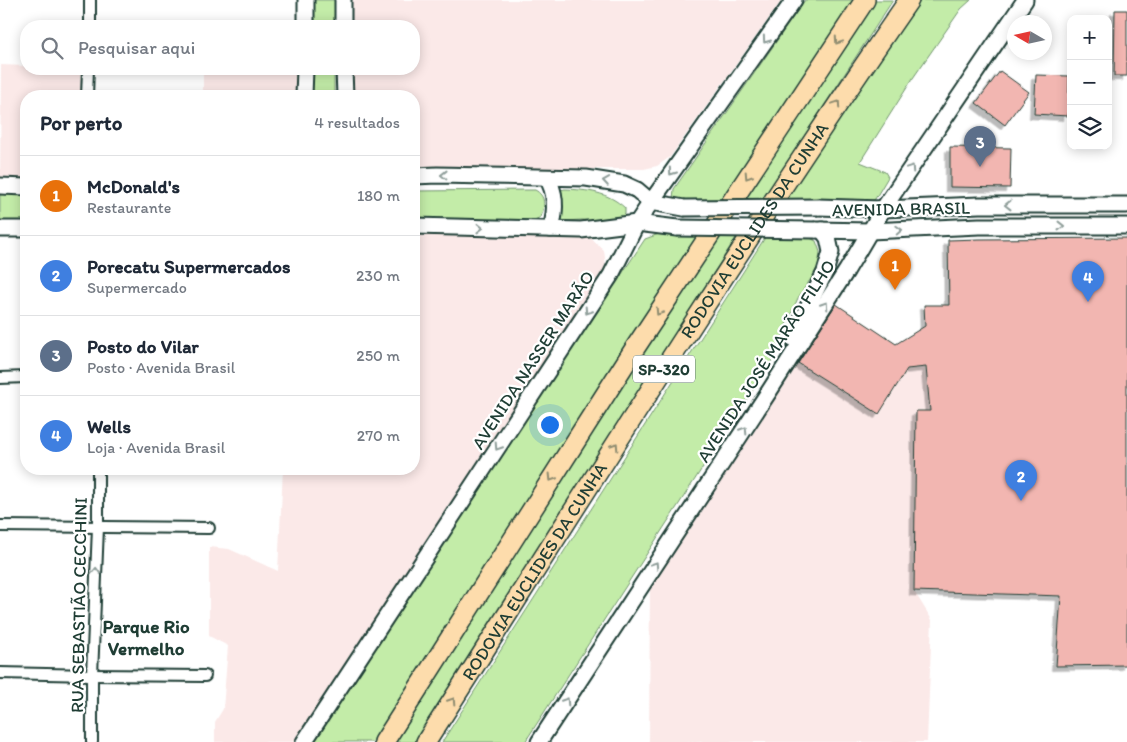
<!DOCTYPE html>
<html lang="pt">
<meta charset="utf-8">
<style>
:root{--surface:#fff;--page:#f6f6f7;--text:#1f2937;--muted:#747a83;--line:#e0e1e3;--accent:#1a73e8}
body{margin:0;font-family:Itim,sans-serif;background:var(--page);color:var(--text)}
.controls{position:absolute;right:15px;top:15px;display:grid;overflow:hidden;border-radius:10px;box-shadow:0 2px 12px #0003}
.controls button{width:45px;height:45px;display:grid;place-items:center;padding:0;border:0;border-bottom:1px solid var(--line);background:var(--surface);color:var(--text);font:25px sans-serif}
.compass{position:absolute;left:1007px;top:15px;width:45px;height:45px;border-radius:50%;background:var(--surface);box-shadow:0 2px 12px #0003;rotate:279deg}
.you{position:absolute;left:549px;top:424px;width:18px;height:18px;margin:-12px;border:4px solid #fff;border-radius:50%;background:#1a73e8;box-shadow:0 0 0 8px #1a73e833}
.badge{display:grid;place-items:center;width:32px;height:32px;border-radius:50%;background:var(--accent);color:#fff;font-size:16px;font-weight:700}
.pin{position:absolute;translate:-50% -41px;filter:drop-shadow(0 1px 2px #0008)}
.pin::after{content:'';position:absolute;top:26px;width:18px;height:15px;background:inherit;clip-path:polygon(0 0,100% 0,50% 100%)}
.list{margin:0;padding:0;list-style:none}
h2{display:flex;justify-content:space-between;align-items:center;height:65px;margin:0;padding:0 20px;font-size:21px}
h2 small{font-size:16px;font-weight:400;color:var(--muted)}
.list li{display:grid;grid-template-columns:32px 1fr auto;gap:15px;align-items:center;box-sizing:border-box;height:80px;padding:0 20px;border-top:1px solid var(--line)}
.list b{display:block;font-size:19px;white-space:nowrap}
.list p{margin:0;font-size:16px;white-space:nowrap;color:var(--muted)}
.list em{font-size:16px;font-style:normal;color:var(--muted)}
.icon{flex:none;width:28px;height:28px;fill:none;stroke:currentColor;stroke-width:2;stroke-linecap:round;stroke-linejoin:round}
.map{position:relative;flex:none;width:1127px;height:742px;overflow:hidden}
.search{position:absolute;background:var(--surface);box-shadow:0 2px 12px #0003;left:20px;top:20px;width:400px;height:55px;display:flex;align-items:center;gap:12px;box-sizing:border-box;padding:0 18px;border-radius:20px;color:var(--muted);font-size:19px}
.panel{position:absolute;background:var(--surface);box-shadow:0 2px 12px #0003;left:20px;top:90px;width:400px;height:385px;border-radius:20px}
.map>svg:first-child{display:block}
</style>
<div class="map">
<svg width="1127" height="742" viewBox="0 0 1127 742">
<defs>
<filter id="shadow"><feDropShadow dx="-4.5" dy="4.5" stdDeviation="0" flood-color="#0004"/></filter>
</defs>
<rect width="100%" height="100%" fill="#fff"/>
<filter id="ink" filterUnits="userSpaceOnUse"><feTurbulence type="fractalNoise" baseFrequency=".02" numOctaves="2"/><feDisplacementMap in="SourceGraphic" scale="10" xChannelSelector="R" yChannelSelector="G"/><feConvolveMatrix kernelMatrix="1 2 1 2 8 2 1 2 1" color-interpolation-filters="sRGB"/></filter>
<g filter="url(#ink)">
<g fill="#fbe9e8">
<path d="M350 0H782L670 157 657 166 644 169H414V96H350V69H414V26H350Z"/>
<path d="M1 65 26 66V69H81L80 96H26V179L0 178Z"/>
<path d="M221 69H297V96H203V70Z"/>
<path d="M414 235 591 238 604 250 606 266 295 742H215V722L223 709 228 646 209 636V547L229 549 278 571 283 469H414Z"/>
<path d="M794 361 879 414 907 369 926 367 930 411H916L914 591 932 620 927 742H649L650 582Z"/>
</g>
<g fill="#c3eca8" stroke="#71946e">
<path d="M312 0H335L334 26H312Z"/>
<path d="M805 0H856L725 199 681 201 673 199 674 189Z"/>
<path d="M872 0H893L763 199 741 198Z"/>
<path d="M921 0H971L961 9 913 78 860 162 885 172 888 177 875 199 868 203 786 200 845 109Z"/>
<rect x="311" y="69" width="23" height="27"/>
<path d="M565 189C587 190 608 192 625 208V214L621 219 612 221 582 220 562 221 559 220C560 213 563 205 562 198 561 195 560 193 560 190Z"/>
<path d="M535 190C546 196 545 206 541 217L534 220H414V191Z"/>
<path d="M0 192 26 194V222L0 221Z"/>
<path d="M659 234 700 235 377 742H313L645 239Z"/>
<path d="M714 235 737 236 416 742H392Z"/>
<path d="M766 236 808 237 816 241 820 252 818 268 798 298 786 325 778 351 525 742H442Z"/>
</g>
<g fill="#f2b6b1" stroke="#1f3d34" filter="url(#shadow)">
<path d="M1115 10H1127V76H1114Z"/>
<path d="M1000 71 1029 92 1005 125 976 103Z"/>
<path d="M1036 75 1069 76 1068 116 1034 114Z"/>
<path d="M950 147 1011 148 1010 188 950 187Z"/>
<path d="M1127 238V665L1056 666 1061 596 914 591 916 411H930L926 367 907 369 879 414 798 363 836 304 896 344 925 326 924 305H949L948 240 979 239Z"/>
</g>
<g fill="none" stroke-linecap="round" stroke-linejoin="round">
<defs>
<g id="minor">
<path d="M90 26V0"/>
<path d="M87 96 88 69"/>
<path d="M0 378 26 377"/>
<path d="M0 526 209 528"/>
<path d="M0 673 92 675 205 676"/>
<path d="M92 742V675L98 527V469"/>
</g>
<g id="secondary">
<path d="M343 0V26"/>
<path d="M306 26V0"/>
<path d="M344 69 345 96"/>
<path d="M304 96 305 69"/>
<path d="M414 176 437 175 586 178 624 184 637 190 651 202 684 208"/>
<path d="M547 178C557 194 556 211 551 229"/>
<path d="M0 186 26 187"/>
<path d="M818 207 883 209 979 205H1127"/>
<path d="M414 226 581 230 637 223 677 228"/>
<path d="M0 229H26"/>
<path d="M815 230 870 231 979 226H1127"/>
<path d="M794 339 803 317 825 272 831 252 828 238 822 230"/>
<path d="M304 742 611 275 637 223 651 202 794 0"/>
<path d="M539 742 770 390 847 270 883 209 1025 0"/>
</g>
<g id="motorway">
<path d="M384 742 635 348 865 0"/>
<path id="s1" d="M426 742C585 493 741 243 909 0"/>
</g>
</defs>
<use href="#minor" stroke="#1f3d34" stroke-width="14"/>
<use href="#secondary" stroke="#1f3d34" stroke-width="19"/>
<use href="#motorway" stroke="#1f3d34" stroke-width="22"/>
<use href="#minor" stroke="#fff" stroke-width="10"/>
<use href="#secondary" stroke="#fff" stroke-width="15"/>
<use href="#motorway" stroke="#fddcac" stroke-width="19"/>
<defs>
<g id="secondary-bridge">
<path d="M684 208 818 207"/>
<path d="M677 228 815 230"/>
</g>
</defs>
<use href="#secondary-bridge" stroke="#1f3d34" stroke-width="19" stroke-linecap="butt"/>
<use href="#secondary-bridge" stroke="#fff" stroke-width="15"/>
</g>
<defs><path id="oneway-chevron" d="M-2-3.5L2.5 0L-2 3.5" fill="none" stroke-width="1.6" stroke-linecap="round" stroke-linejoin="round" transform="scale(1.25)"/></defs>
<g stroke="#8f9e9a">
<use href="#oneway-chevron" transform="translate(766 40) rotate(125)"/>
<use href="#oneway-chevron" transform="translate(911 168) rotate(-56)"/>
<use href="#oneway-chevron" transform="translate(672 172) rotate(125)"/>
<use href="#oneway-chevron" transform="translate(444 175) rotate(-179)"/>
<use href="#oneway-chevron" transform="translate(606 181) rotate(-171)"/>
<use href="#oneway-chevron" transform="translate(1008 205) rotate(-180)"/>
<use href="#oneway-chevron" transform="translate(1061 226)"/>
<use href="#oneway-chevron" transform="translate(480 228) rotate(1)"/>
<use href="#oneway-chevron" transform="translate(899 230) rotate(-3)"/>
<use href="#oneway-chevron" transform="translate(825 305) rotate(-57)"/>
<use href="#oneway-chevron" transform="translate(588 311) rotate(123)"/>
<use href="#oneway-chevron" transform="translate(744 430) rotate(-57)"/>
<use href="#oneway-chevron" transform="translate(498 447) rotate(123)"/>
<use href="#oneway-chevron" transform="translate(655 565) rotate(-57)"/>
<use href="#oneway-chevron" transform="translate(96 571) rotate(-88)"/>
<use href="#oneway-chevron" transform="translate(566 701) rotate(-57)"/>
</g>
<g stroke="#8e8c70">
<use href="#oneway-chevron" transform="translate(838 41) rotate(124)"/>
<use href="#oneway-chevron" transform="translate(837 104) rotate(-56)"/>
<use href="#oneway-chevron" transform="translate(748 176) rotate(123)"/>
<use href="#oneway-chevron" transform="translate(659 312) rotate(123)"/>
<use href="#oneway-chevron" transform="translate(615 446) rotate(-57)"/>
<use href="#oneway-chevron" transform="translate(552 478) rotate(122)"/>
<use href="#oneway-chevron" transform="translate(452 701) rotate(-57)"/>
</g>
</g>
<g text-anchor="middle" stroke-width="4.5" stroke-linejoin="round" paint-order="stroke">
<rect fill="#fff" stroke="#627771" stroke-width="1" x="633" y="355.5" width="62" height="27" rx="4"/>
<g font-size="16" font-weight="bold" fill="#1f3d34">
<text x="664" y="375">SP-320</text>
</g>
<g font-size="18" fill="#1f3d34" stroke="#fff">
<text transform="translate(901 209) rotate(-1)" y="6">AVENIDA BRASIL</text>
<text dy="6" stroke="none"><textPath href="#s1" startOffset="608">RODOVIA EUCLIDES DA CUNHA</textPath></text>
<text transform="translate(533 360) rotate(-57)" y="6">AVENIDA NASSER MARÃO</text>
<text transform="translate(766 361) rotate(-57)" y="6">AVENIDA JOSÉ MARÃO FILHO</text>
<text dy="6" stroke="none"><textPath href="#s1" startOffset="202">RODOVIA EUCLIDES DA CUNHA</textPath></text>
<text transform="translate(79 605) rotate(-89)" y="6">RUA SEBASTIÃO CECCHINI</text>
</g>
<g font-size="19" font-weight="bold" fill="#1f3d34" stroke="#fff">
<text x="146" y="633">Parque Rio<tspan x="146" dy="22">Vermelho</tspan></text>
</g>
</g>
</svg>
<div class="controls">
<button>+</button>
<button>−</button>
<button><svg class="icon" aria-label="layers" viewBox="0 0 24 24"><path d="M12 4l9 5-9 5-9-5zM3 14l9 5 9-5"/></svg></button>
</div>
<svg class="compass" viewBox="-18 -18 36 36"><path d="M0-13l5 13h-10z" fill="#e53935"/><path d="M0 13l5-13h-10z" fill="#747a83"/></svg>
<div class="you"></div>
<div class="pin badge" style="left:895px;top:290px;background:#e8710a">1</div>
<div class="pin badge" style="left:1021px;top:501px;background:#3f7fe0">2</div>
<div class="pin badge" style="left:980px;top:167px;background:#5c6f8a">3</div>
<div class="pin badge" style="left:1088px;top:302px;background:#3f7fe0">4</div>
<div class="search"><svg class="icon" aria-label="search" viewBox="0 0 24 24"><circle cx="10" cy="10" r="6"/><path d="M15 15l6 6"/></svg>Pesquisar aqui</div>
<section class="panel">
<h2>Por perto<small>4 resultados</small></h2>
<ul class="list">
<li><span class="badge" style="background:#e8710a">1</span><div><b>McDonald's</b><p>Restaurante</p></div><em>180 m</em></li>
<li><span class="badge" style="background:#3f7fe0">2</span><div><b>Porecatu Supermercados</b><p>Supermercado</p></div><em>230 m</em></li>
<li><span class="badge" style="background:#5c6f8a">3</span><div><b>Posto do Vilar</b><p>Posto · Avenida Brasil</p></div><em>250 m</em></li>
<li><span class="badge" style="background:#3f7fe0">4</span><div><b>Wells</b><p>Loja · Avenida Brasil</p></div><em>270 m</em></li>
</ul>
</section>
</div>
